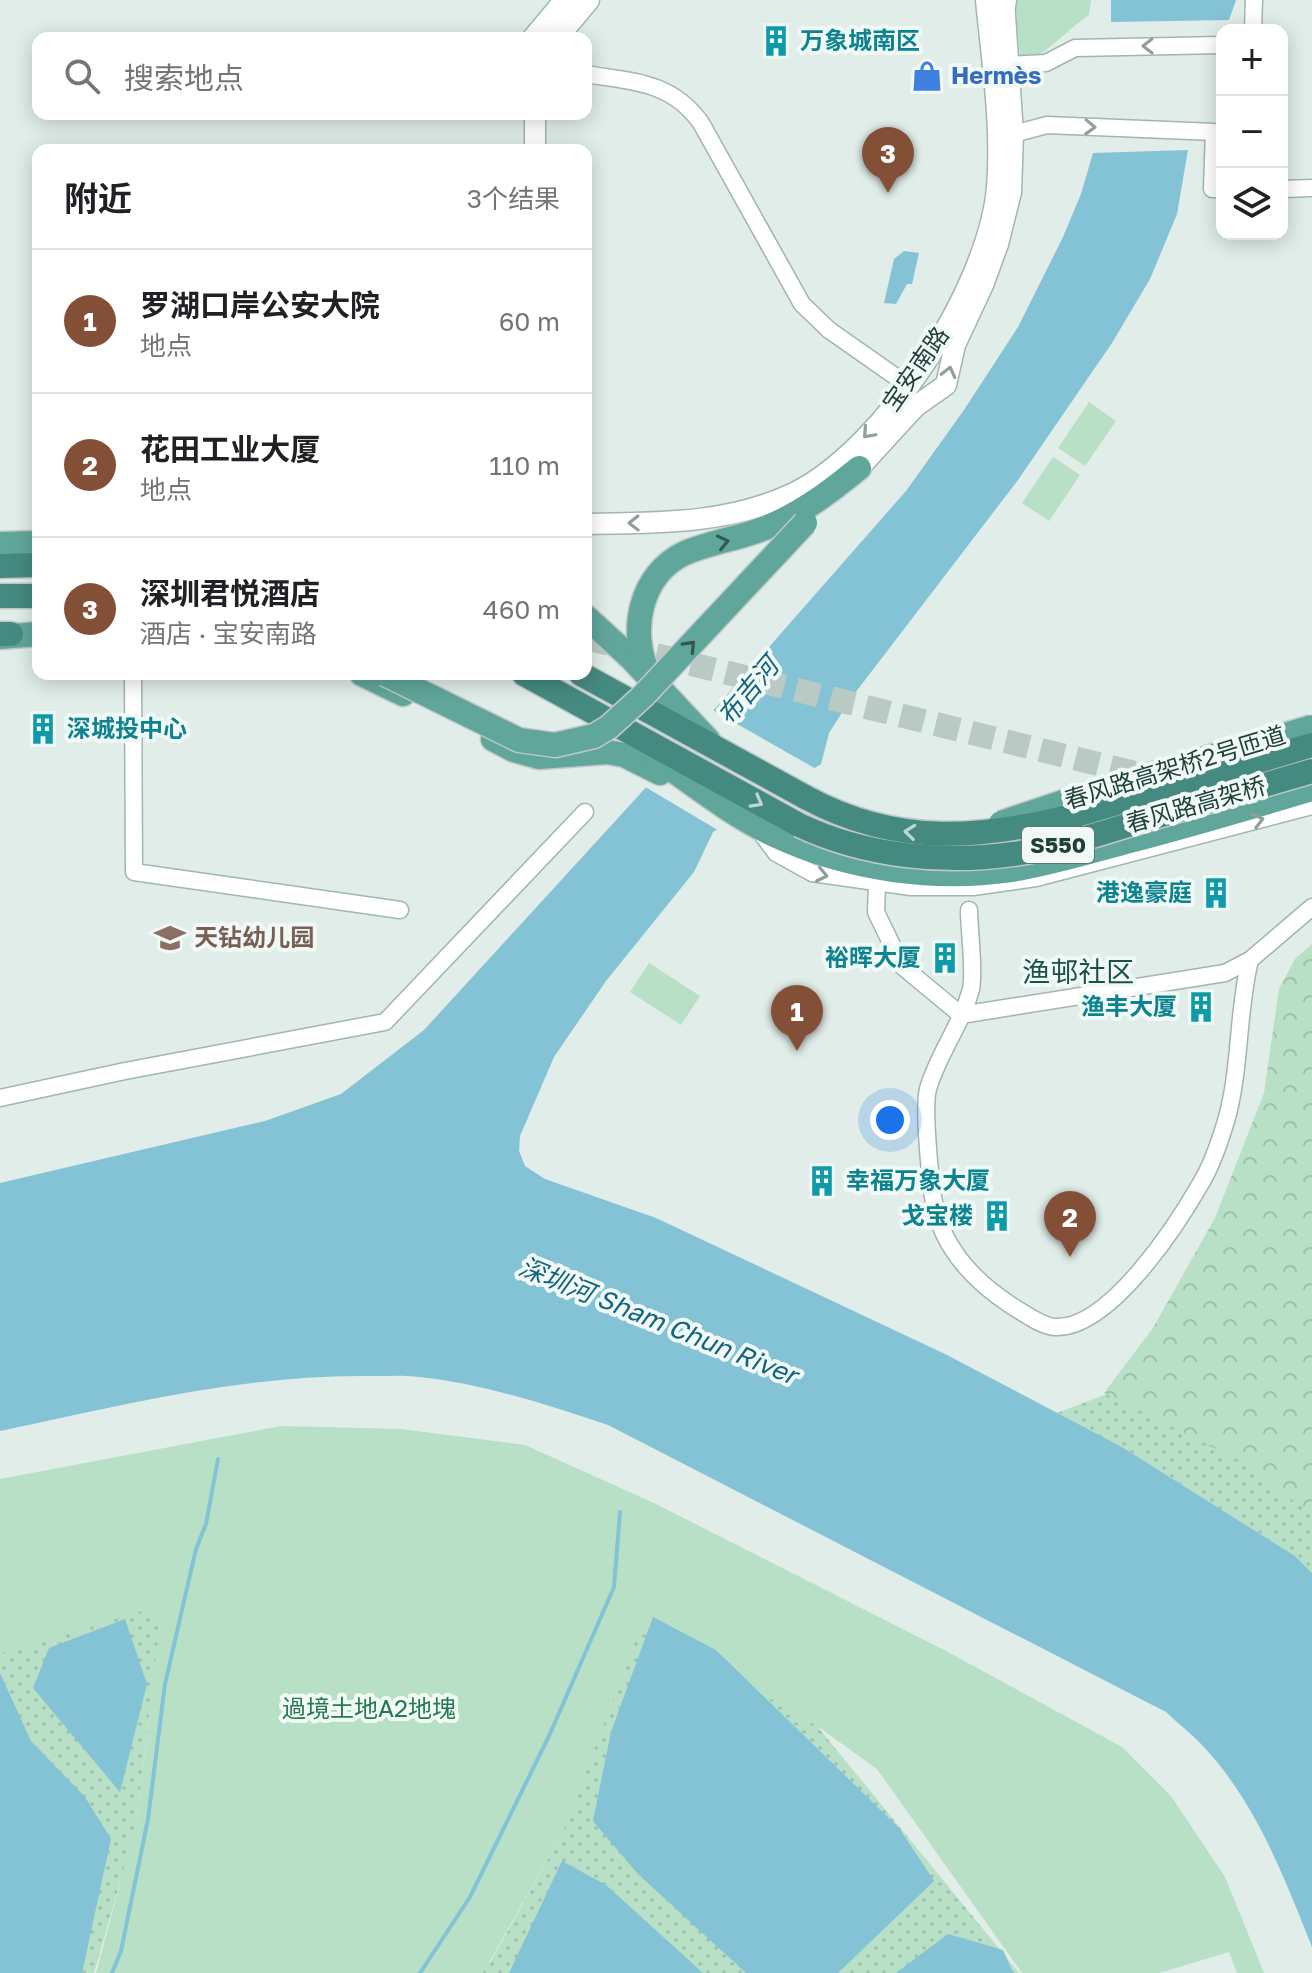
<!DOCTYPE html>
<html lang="zh">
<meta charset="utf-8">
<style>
:root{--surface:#fff;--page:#f2f2f2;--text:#202124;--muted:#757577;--line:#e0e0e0;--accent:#835037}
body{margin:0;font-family:"Golos Text","Noto Sans SC",sans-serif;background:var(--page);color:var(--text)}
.controls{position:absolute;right:24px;top:24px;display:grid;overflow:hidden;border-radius:16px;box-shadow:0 4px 20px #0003}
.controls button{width:72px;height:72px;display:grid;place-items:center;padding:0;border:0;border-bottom:2px solid var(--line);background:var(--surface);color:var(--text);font:40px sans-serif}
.you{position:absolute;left:890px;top:1120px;width:28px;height:28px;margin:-20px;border:6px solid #fff;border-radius:50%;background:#1a73e8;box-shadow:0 0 0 12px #1a73e833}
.badge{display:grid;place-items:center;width:52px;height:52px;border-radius:50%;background:var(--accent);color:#fff;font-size:26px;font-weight:700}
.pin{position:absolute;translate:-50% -66px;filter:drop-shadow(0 2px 4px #0008)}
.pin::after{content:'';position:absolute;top:42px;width:28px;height:24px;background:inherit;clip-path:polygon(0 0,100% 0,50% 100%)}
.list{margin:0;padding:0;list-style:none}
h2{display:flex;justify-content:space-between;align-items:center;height:104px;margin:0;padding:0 32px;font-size:34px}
h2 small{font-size:26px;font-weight:400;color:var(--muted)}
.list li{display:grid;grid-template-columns:52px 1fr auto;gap:24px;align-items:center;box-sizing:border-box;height:144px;padding:0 32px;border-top:2px solid var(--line)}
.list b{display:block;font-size:30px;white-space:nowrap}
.list p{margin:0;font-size:26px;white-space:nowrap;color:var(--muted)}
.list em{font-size:26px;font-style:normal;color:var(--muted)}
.icon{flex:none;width:44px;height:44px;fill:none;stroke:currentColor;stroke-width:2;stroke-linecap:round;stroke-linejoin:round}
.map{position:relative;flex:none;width:1312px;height:1973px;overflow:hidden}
.search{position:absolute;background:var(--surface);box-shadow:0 4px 20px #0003;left:32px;top:32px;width:560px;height:88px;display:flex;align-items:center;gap:20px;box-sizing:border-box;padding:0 28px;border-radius:16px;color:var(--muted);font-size:30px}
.panel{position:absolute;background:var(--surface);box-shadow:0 4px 20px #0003;left:32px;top:144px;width:560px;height:536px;border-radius:16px}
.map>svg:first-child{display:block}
</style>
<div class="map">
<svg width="1312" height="1973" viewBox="0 0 1312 1973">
<defs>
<pattern id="grass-dots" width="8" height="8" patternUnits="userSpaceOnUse" patternTransform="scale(2)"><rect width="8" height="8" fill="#b7e0c6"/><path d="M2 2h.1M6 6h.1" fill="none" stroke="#9dc1ab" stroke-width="1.8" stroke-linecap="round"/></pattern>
<pattern id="forest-crowns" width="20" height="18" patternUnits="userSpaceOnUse" patternTransform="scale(2)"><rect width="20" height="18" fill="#b7e0c6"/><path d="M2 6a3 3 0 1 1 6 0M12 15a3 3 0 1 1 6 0" fill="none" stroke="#9dc1ab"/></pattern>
</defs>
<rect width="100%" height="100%" fill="#e0ede8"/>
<g fill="url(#grass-dots)">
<path d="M1312 1042V1573L1295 1556 1122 1447 1057 1413 1154 1376Z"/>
<path d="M124 1594 160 1625 136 1827 94 1973H0V1646Z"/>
<path d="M632 1615 817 1726 1019 1973H481L491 1961 562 1834Z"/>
</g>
<path fill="url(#forest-crowns)" d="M1312 944V1515L1244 1463 1104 1393 1153 1328 1215 1218 1264 1093 1279 989 1295 959Z"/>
<g fill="#b7e0c6">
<path d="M1015 0H1091L1089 15C1069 28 1054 47 1033 58L1020 56Z"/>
<path d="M1089 402 1116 421 1085 466 1058 448Z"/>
<path d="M1053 457 1080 475 1049 521 1022 503Z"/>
<path d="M649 963 700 996 681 1025 630 992Z"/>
<path d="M281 1426 401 1429 525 1445 656 1504 944 1650 1122 1747 1171 1796 1225 1877 1264 1973H1237L1229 1952 1159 1973H1022L877 1769 817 1726 643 1622 562 1834 483 1973H96L137 1820 160 1625 142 1611 0 1654V1479Z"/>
</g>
<g fill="#84c2d6">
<path d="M1111 0H1236L1229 20 1111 22Z"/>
<path d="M1188 150 1177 214 1150 279 1112 343 1018 480 852 697 829 733 821 764 713 832 694 872 606 981 554 1057 520 1136 519 1151 525 1166 545 1179 656 1218 945 1354 1122 1447 1295 1556 1312 1573V1947C1285 1880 1259 1810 1211 1755 1198 1739 1181 1726 1166 1712L608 1425C547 1405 485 1384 420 1377 404 1375 388 1376 372 1376 245 1374 123 1405 0 1431V1183L265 1121 341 1094 424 1030 640 794 906 491 964 410 1018 327 1063 237 1081 194 1093 153Z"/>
<path d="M904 251 919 253 912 284H907L896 304 884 303 894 259Z"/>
<path d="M653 1617 716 1650 899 1828 934 1881 838 1973H746L638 1874 593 1821 611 1732Z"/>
<path d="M125 1619 147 1684 120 1792 33 1688 49 1648Z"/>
<path d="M0 1673 31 1741 85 1797 111 1839 82 1973H0Z"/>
<path d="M562 1861 606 1885 703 1973H509Z"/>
<path d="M948 1934 1003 1950 1013 1973H896Z"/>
</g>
<path fill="#e0ede8" d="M709 708 818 770 721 832 642 785Z"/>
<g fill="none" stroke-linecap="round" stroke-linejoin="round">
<g stroke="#84c2d6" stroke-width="4">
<path d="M112 1973 121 1951 148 1819 165 1684 196 1549 206 1524 218 1459"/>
<path d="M420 1973 470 1897 549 1736 614 1587 620 1512"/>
</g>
<path stroke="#b9cac5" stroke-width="24" stroke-dasharray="24 12" stroke-linecap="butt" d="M586 638 1155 778"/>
<defs>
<g id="minor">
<path d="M1253 30 1254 0"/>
<path d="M1008 65 1046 63 1075 48 1222 45"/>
<path d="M586 74C633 82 671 81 701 123L802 304 829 330 909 386"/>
<path d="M1013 134 1047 125 1214 132 1212 189H1222"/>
<path d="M1282 189 1312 188"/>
<path d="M133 674 134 872 400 910"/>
<path d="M758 829 776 853 812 873 911 887H973L1036 878 1312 806"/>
<path d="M877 883 876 912 902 966 961 1015 1225 973 1250 960 1312 907"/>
<path d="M969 910C969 931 975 970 971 989 962 1024 938 1054 928 1089 923 1108 930 1175 933 1197 940 1246 972 1280 1012 1306 1024 1313 1041 1326 1055 1327 1109 1330 1177 1225 1201 1183 1212 1165 1220 1141 1226 1121 1241 1069 1237 1013 1250 960"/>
<path d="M0 1098 125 1071 385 1022 585 812"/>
</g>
<g id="tertiary">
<path d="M535 114V150"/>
<path d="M859 468 916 406 946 385 955 345 983 285 998 244 1011 192 1013 134 1004 0"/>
<path d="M586 524C657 523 729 524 794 493 885 448 988 288 997 188 1002 125 992 62 986 0"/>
</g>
<g id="secondary">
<path d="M1004 6 1005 0"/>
<path d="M534 38 566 0"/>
<path d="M556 38 588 0"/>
</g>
<g id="primary">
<path d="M0 544 38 543"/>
<path d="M586 617 632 659 708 740"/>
<path d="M0 637 38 634"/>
<path d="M362 674 403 694"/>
<path d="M672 703C665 694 654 685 649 675 628 632 640 574 685 553 713 541 744 538 772 525 805 511 832 490 859 468"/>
<path d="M493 739 514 750 539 757 607 752 624 755 660 773"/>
<path d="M646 751C688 780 728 813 774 835 848 870 937 882 1018 869 1056 862 1093 851 1130 841 1191 825 1252 807 1312 789"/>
</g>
<g id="trunk">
<path d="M0 566 38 565"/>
<path d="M0 596H38"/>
<path d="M0 634H11"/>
<path d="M524 674 799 825"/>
<path d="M581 674 807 798"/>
</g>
</defs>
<use href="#minor" stroke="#a2b5b0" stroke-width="19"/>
<use href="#tertiary" stroke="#a2b5b0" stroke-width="23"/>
<use href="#secondary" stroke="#9eb9b2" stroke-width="25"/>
<use href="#primary" stroke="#c0c9c8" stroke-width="27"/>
<use href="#trunk" stroke="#c0c9c8" stroke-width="27"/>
<use href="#minor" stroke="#fff" stroke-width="16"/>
<use href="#tertiary" stroke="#fff" stroke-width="20"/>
<use href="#secondary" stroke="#fff" stroke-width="22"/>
<use href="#primary" stroke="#61a69a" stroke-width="24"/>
<use href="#trunk" stroke="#458a80" stroke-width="24"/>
<defs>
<g id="primary-bridge">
<path d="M385 674 519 740 555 745 594 736 609 727 643 696 805 523"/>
<path d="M1001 823 1099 790 1312 727"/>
</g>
<g id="trunk-bridge">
<path d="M807 798C898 847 983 839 1080 814L1312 745"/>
<path d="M799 825C865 856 942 864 1013 854 1059 848 1104 832 1148 819 1203 803 1258 787 1312 771"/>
</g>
</defs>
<use href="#primary-bridge" stroke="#c0c9c8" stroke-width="27" stroke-linecap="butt"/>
<use href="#trunk-bridge" stroke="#c0c9c8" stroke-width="27" stroke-linecap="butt"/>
<use href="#primary-bridge" stroke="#61a69a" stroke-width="24"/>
<use href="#trunk-bridge" stroke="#458a80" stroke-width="24"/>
</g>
<defs><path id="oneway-chevron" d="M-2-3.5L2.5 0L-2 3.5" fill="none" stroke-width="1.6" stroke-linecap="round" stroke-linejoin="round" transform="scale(2)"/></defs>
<g stroke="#8f9f9c">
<use href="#oneway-chevron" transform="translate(1148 46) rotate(179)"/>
<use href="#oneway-chevron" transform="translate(1090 127) rotate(2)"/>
<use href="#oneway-chevron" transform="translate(949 372) rotate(-76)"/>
<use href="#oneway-chevron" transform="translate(868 433) rotate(132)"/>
<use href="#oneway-chevron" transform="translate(634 523) rotate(179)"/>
<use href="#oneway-chevron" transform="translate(1258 820) rotate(-15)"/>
<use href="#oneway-chevron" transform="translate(822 875) rotate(12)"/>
</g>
<g stroke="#305951">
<use href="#oneway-chevron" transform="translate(723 542) rotate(-13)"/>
<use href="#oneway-chevron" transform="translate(690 646) rotate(-47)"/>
</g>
<g stroke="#bdd8d3">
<use href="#oneway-chevron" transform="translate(757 802) rotate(29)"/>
<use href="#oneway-chevron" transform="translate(910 832) rotate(-174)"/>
</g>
<defs>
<symbol id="building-bare" viewBox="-9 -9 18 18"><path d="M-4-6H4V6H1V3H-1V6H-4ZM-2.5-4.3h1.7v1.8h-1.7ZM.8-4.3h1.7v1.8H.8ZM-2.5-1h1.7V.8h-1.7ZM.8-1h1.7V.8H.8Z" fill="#0f9aa8" stroke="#f1f9f6" stroke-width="2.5" paint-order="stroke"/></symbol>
<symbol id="shop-bare" viewBox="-9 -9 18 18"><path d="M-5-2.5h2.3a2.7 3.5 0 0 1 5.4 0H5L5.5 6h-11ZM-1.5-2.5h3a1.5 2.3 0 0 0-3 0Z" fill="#3f7fe0" stroke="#f1f9f6" stroke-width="2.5" paint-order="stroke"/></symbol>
<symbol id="school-bare" viewBox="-9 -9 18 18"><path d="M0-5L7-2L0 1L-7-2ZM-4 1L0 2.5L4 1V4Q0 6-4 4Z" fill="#8d6e63" stroke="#f1f9f6" stroke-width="2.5" paint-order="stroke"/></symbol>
</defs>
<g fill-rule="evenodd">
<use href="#building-bare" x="754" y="19" width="44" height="44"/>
<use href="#shop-bare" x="905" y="54" width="44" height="44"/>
<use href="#building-bare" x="21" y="707" width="44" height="44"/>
<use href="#building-bare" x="1194" y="871" width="44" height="44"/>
<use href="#school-bare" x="148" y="916" width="44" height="44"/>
<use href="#building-bare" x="923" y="936" width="44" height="44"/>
<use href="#building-bare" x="1179" y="985" width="44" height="44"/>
<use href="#building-bare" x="800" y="1159" width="44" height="44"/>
<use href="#building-bare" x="975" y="1194" width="44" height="44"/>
</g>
<g text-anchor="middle" stroke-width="8" stroke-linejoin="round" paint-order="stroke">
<rect fill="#f1f9f6" stroke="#5e7772" stroke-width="2" x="1022" y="827" width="72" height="36" rx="6"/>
<g font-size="22" font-weight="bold" fill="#1f3f39">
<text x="1058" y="853">S550</text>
</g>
<g font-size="24" font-weight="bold" fill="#0d838f" stroke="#f1f9f6" text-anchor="end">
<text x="800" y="49" text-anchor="start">万象城南区</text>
<text x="67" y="737" text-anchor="start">深城投中心</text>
<text x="1192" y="901">港逸豪庭</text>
<text x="921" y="966">裕晖大厦</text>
<text x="1177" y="1015">渔丰大厦</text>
<text x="846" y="1189" text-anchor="start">幸福万象大厦</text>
<text x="973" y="1224">戈宝楼</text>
</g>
<g font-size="24" font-weight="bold" fill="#366cbe" stroke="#f1f9f6" text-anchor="start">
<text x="951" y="84">Hermès</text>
</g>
<g font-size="24" fill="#1f3f39" stroke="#f1f9f6">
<text transform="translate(916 369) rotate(-55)" y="8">宝安南路</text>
<text transform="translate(1175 768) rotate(-17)" y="8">春风路高架桥2号匝道</text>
<text transform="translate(1196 805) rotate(-16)" y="8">春风路高架桥</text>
</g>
<g font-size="24" font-weight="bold" fill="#785e54" stroke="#f1f9f6" text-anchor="start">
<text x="194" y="946">天钻幼儿园</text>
</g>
<g font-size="24" fill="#26794e" stroke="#f1f9f6">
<text x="369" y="1717">過境土地A2地塊</text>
</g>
<g font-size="26" font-style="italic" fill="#15647f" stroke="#f1f9f6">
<text transform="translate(748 691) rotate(-50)" y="9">布吉河</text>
<text transform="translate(658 1321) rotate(22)" y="9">深圳河 Sham Chun River</text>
</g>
<g font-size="28" fill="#1a524a" stroke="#f1f9f6">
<text x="1078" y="982">渔邨社区</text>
</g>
</g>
</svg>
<div class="controls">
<button>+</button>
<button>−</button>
<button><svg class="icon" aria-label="layers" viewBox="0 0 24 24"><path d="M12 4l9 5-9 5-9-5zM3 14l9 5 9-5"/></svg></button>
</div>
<div class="you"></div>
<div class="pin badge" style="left:797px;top:1051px">1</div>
<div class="pin badge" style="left:1070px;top:1257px">2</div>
<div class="pin badge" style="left:888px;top:193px">3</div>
<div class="search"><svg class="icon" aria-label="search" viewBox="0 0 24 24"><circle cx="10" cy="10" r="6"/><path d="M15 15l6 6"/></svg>搜索地点</div>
<section class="panel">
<h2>附近<small>3个结果</small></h2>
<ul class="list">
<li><span class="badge">1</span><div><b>罗湖口岸公安大院</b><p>地点</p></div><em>60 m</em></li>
<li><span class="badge">2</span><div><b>花田工业大厦</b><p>地点</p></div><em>110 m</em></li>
<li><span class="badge">3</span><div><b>深圳君悦酒店</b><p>酒店 · 宝安南路</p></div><em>460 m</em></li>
</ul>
</section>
</div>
